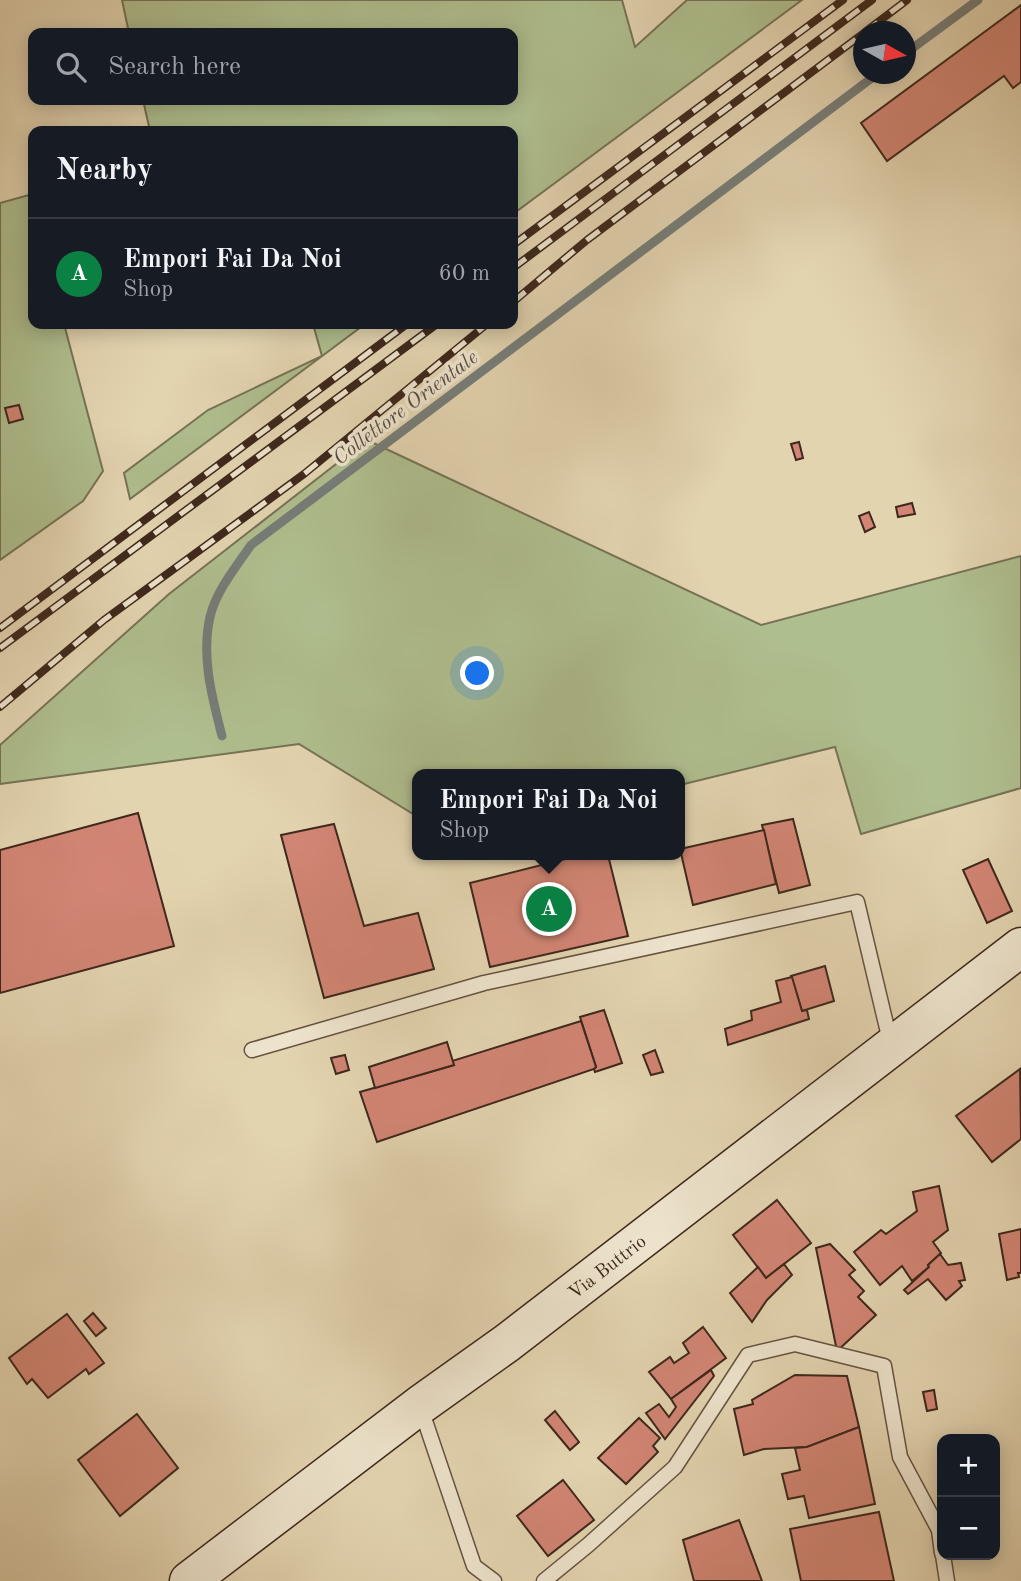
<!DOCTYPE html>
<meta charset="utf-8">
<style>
:root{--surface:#171b24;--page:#20242c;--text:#f1f3f6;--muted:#9ea1a6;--line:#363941;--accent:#0b8043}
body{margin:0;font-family:"Old Standard TT",serif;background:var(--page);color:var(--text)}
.controls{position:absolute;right:21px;bottom:21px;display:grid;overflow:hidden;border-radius:14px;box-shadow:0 4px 18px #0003}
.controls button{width:63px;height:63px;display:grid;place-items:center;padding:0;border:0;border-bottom:2px solid var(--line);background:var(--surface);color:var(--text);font:35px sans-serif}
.compass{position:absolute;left:853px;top:21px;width:63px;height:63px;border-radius:50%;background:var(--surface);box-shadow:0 4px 18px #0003;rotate:98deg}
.you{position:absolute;left:478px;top:674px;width:24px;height:24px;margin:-18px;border:5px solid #fff;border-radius:50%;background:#1a73e8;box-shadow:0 0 0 10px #1a73e833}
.badge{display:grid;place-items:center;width:46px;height:46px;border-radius:50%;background:var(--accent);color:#fff;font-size:23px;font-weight:700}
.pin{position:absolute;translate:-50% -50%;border:4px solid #fff;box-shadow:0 2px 7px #0006}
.popup{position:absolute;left:412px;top:769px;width:273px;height:91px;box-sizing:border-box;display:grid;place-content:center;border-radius:14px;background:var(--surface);filter:drop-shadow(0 2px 5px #0005);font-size:23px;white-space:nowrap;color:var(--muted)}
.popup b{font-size:26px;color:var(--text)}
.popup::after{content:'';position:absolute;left:50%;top:100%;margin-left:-14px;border:14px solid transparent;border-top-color:var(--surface)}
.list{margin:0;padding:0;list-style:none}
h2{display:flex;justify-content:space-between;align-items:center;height:91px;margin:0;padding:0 28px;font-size:30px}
h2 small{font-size:23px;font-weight:400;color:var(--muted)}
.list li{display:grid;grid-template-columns:46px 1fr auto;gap:21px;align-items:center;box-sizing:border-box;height:112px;padding:0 28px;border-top:2px solid var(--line)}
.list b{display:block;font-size:26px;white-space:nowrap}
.list p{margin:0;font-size:23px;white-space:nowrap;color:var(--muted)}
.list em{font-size:23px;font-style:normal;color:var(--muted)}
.icon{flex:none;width:38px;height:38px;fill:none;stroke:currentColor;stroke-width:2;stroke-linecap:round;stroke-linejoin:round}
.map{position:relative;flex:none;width:1021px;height:1581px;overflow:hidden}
.search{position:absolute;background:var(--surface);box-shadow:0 4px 18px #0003;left:28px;top:28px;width:490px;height:77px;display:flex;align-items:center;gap:18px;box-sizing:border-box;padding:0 24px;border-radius:14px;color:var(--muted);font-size:26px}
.panel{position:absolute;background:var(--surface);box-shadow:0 4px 18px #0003;left:28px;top:126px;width:490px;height:203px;border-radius:14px}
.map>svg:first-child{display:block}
</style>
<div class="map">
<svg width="1021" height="1581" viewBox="0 0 1021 1581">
<rect width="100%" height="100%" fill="#e3d4b0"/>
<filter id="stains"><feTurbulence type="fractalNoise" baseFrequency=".00286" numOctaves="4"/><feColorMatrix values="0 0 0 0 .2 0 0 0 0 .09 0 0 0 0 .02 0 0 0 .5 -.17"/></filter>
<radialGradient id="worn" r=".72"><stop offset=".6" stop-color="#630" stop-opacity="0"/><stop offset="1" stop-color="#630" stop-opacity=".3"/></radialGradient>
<g fill="#afbe8e" stroke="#767355" stroke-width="2">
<path d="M122 0H622L635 47 687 0H802L513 214V131H150L143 100H513V33H129Z"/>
<path d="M29 195 33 211V324H64L103 471 83 501 0 560V203Z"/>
<path d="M313 324H365L130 499 124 473 208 410 322 356Z"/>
<path d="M367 440 761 625 1021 556V788L861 834 835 747 680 785V774H418V817L299 744 0 784V745L169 594Z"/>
</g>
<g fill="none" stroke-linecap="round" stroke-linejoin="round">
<g stroke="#767d79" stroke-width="9">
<path d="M906 53 978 0"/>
<path d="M222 736C212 697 201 657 210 617 216 591 236 567 251 545L877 74"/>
</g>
</g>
<g fill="#d28574" stroke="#3e281c" stroke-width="2">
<path d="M1021 5V82L1013 88 1004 76 887 161 861 123Z"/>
<path d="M19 405 23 419 9 423 5 408Z"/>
<path d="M799 442 803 458 796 460 791 444Z"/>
<path d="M912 503 915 514 898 517 896 507Z"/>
<path d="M869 512 875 527 865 532 859 516Z"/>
<path d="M138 813 174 946 0 993V850Z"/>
<path d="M793 819 810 885 779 893 762 825Z"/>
<path d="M334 824 364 926 418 913 434 969 324 998 281 835Z"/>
<path d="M764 830 776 884 693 905 680 849Z"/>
<path d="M581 855H608L628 936 490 967 470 883Z"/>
<path d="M988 859 1012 911 987 923 963 870Z"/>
<path d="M825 966 834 1001 802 1011 791 976Z"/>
<path d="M792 977 802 1011 807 1010 809 1019 728 1045 725 1029 752 1020 751 1011 781 1002 776 981Z"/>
<path d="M604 1010 622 1063 595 1072 594 1069 596 1067 580 1017Z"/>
<path d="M581 1021 596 1067 594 1069 377 1142 360 1092 454 1065 452 1061Z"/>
<path d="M447 1042 454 1065 375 1088 369 1067Z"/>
<path d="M655 1050 663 1072 651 1075 643 1055Z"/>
<path d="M345 1055 349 1070 336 1074 331 1058Z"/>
<path d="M1020 1069 1021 1139 992 1162 956 1116Z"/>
<path d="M939 1186 948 1230 933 1242 941 1253 928 1265 929 1267 912 1281 902 1266 880 1285 854 1252 881 1230 886 1234 917 1211 913 1192Z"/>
<path d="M777 1200 811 1243 766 1278 733 1235Z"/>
<path d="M1021 1229V1273H1018L1019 1277 1007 1280 999 1234Z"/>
<path d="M830 1244 855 1270 849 1275 864 1291 858 1297 876 1315 837 1351 816 1248Z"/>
<path d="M940 1254 948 1265 961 1263 965 1280 959 1281 962 1286 946 1300 928 1279 908 1294 904 1290 929 1267 928 1265Z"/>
<path d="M784 1264 792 1275 767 1300 752 1322 730 1293 758 1267 766 1278Z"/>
<path d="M93 1313 106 1328 96 1336 84 1321Z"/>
<path d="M67 1314 104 1363 89 1374 86 1369 48 1398 32 1379 27 1384 9 1358Z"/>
<path d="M703 1327 726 1358 671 1399 649 1372 670 1357 674 1363 689 1353 683 1343Z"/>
<path d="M711 1370 714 1376 665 1439 646 1413 659 1404 669 1417 676 1407 671 1399Z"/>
<path d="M795 1375 847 1376 859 1427 807 1447 764 1449 744 1455 734 1409 753 1404 752 1400Z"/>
<path d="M934 1390 937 1409 927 1411 923 1392Z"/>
<path d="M555 1411 579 1442 570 1450 545 1420Z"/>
<path d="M137 1414 178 1468 120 1516 78 1460Z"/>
<path d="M639 1418 660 1438 653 1446 658 1452 626 1484 598 1458Z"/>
<path d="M859 1427 875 1504 809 1518 804 1496 788 1499 782 1474 800 1470 795 1448 807 1447Z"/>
<path d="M563 1480 594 1520 548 1556 517 1516Z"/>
<path d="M879 1512 894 1581H801L790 1529Z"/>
<path d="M739 1520 762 1581H694L683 1540Z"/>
</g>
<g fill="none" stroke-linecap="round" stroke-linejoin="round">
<defs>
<g id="lane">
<path d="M252 1050 484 983 857 902 891 1045"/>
<path d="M421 1409 474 1566 494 1581"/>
<path d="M943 1555 947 1581"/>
<path d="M544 1581 588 1545 675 1467 748 1355 795 1344 884 1366 900 1457 939 1530 942 1553"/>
</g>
<g id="secondary">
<path id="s1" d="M189 1581 420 1405 507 1343 1021 947"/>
</g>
</defs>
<use href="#lane" stroke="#675341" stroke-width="17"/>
<use href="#secondary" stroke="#3e281c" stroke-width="41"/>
<use href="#lane" stroke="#ede3cc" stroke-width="14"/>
<use href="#secondary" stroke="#ede3cc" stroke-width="38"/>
<defs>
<g id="rail">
<path d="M865 32 907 0"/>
<path d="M513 245 843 0"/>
<path d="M513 268 872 0"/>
<path d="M513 302 587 240 864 33"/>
<path d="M0 628 407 324"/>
<path d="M0 648 437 324"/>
<path d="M0 707 104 620 304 474 487 324"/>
</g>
</defs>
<use href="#rail" stroke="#3e281c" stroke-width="8"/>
<use href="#rail" stroke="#ede3cc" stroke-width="5" stroke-dasharray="16" stroke-linecap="butt"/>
</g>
<g text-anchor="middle" stroke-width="7" stroke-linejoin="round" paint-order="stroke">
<g font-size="19" fill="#3e281c" stroke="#ede3cc">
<text dy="7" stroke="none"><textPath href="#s1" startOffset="523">Via Buttrio</textPath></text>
</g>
<g font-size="21" font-style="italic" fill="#554b43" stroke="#ede3cc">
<text transform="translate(405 407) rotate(-37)" y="7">Collettore Orientale</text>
</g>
</g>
<rect width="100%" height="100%" filter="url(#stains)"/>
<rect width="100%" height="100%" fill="url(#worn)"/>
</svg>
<div class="controls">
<button>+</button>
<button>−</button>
</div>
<svg class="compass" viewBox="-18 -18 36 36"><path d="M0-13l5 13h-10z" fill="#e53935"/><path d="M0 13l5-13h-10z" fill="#9ea1a6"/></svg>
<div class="you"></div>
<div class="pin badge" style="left:549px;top:909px">A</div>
<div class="popup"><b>Empori Fai Da Noi</b>Shop</div>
<div class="search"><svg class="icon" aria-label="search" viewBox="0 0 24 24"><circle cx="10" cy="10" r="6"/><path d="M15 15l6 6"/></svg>Search here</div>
<section class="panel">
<h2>Nearby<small></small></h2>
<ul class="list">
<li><span class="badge">A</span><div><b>Empori Fai Da Noi</b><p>Shop</p></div><em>60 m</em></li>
</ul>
</section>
</div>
